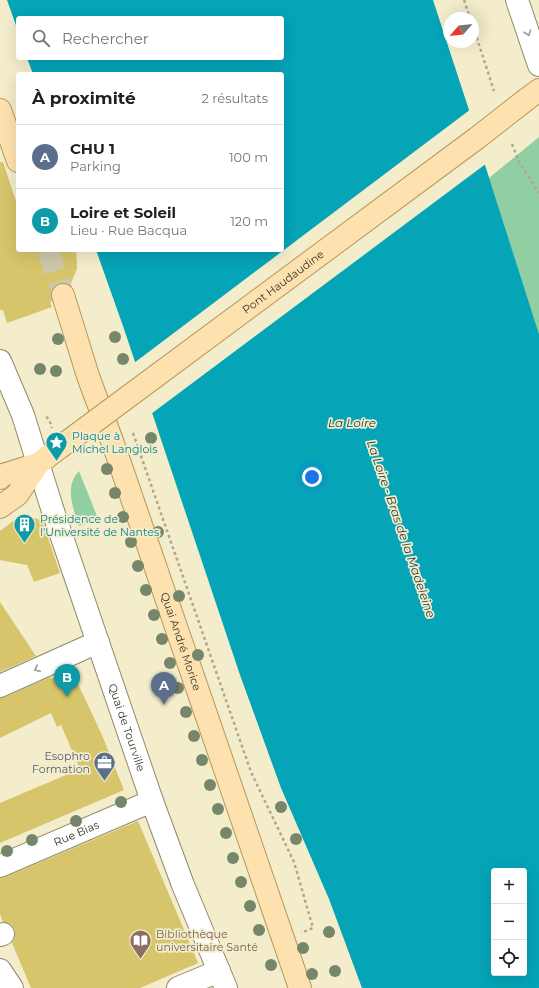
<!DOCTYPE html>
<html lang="fr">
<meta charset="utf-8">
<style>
:root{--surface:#fff;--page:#f2f2f2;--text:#202124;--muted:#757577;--line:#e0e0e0;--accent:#b45309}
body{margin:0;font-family:Montserrat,sans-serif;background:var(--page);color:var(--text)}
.controls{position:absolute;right:12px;bottom:12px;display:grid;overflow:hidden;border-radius:4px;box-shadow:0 4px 16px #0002}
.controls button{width:36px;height:36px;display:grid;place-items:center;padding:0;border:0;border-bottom:1px solid var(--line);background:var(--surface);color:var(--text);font:20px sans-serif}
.compass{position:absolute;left:443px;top:12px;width:36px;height:36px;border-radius:50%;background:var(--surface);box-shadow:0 4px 16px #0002;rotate:242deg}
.you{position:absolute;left:312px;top:477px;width:14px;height:14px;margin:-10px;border:3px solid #fff;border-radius:50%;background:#1a73e8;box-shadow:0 0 0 6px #1a73e833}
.badge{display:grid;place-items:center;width:26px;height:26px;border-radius:50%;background:var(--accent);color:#fff;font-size:13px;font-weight:700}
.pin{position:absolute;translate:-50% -33px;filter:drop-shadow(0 1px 2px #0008)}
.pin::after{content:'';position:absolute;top:21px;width:14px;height:12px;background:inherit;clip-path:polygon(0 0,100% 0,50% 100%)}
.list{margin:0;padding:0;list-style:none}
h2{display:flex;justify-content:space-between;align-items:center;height:52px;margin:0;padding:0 16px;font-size:17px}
h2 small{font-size:13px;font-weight:400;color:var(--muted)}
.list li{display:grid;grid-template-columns:26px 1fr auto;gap:12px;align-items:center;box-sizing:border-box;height:64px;padding:0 16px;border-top:1px solid var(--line)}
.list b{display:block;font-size:15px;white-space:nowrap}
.list p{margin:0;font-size:13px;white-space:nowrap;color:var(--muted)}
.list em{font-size:13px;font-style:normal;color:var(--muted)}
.icon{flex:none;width:22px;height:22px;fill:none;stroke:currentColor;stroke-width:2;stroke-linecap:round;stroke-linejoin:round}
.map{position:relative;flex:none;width:539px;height:988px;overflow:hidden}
.search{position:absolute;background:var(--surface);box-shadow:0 4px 16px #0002;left:16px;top:16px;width:268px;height:44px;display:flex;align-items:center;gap:10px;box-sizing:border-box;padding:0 14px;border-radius:4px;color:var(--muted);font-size:15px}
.panel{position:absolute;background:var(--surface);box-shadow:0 4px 16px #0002;left:16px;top:72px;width:268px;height:180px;border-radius:4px}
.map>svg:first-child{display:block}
</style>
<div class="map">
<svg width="539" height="988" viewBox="0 0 539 988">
<rect width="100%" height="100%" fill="#f3edcc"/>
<g fill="#91cea2">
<path d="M539 137V334L489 178Z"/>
<path d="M79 471 97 516 95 521 79 526C73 508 64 487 79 471Z"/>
</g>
<path fill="#05a4b7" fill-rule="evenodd" d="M7 0H433L469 110 485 165 539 334V988H362L329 899 281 788 240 675 123 326 96 250H282V74H33L27 58H282V18H18V31ZM494 871H524V973H494Z"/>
<path fill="#f3edcc" d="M471 109 487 163 151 414 134 363Z"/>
<g fill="#d7c56b">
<path d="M0 162H3L18 207V250H76L77 262V269L70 285 65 283H60L54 287 51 293 52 301 50 302 52 307 7 323 3 310H0Z"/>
<path d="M21 515 42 520 60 573 34 582 27 565 0 560V531Z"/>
<path d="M0 602 36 656 0 672Z"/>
<path d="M71 669 102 735 124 790 0 843V803L80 769 61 725 57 727 51 713 0 738V698L5 697 50 677 51 679Z"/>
<path d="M138 821 198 963 140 988H31L12 943 15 937V930L11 924 3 922 0 914V878L5 877Z"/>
</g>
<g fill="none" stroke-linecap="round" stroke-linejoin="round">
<path stroke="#cdc8ab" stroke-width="22" stroke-dasharray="22 11" stroke-linecap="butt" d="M48 250 63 295"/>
<defs>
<g id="minor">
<path d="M517 0 539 65"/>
<path id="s1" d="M0 361 23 415 52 508 152 801 183 885 226 988"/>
<path d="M0 686 98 642"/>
<path id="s2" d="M0 866 152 801"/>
<path d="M0 935 3 934"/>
<path d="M0 970 12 988"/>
<path d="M178 988 219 971"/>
</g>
<g id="major">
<path d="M527 99 539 90"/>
<path d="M0 110 18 161"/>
<path id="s3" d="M63 295 88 376 115 449 300 988"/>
<path d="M0 478 3 475 38 464"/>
<path d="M0 507 17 495 38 464 59 448"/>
</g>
</defs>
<use href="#minor" stroke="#908a6b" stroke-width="24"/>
<use href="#major" stroke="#b6985c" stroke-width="24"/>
<g stroke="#ada88f" stroke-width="2.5" stroke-dasharray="3 3" stroke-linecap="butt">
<path d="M464 0 470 18"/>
<path d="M473 26 494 91"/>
<path d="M512 144 519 162 539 193"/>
<path d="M46 417 49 419 52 428"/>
<path d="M133 433 251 772 294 862 313 928 301 933"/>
</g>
<use href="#minor" stroke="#fff" stroke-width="22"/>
<use href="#major" stroke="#fde2af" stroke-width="22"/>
<defs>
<g id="major-bridge">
<path id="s4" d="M59 448 477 138 527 99"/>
</g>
</defs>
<use href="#major-bridge" stroke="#b6985c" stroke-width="24" stroke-linecap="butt"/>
<use href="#major-bridge" stroke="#fde2af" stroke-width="22"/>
</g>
<g fill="#76866b">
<circle cx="115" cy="337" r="6"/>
<circle cx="58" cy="339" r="6"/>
<circle cx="123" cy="359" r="6"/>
<circle cx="40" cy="369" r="6"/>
<circle cx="56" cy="371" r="6"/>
<circle cx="151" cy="438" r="6"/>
<circle cx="107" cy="469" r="6"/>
<circle cx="115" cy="493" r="6"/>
<circle cx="123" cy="517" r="6"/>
<circle cx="158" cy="532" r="6"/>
<circle cx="131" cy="542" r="6"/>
<circle cx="138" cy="566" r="6"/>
<circle cx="146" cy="590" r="6"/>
<circle cx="179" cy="596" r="6"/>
<circle cx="154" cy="615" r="6"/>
<circle cx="162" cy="639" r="6"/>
<circle cx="198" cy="655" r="6"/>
<circle cx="170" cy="663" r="6"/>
<circle cx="178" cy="688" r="6"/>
<circle cx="186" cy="712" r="6"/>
<circle cx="194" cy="736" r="6"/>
<circle cx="202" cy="760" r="6"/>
<circle cx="210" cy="785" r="6"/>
<circle cx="121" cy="802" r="6"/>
<circle cx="281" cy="807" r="6"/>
<circle cx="218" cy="809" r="6"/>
<circle cx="76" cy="821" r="6"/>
<circle cx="226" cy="833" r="6"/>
<circle cx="296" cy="839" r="6"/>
<circle cx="32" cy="840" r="6"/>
<circle cx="7" cy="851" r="6"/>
<circle cx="233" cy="858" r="6"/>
<circle cx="241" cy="882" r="6"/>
<circle cx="250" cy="906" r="6"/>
<circle cx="259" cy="930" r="6"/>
<circle cx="329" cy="932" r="6"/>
<circle cx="303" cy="948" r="6"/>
<circle cx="271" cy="965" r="6"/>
<circle cx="335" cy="971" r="6"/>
<circle cx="312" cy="974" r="6"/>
</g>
<defs><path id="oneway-chevron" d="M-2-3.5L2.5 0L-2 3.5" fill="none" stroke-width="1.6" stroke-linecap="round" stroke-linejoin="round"/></defs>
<g stroke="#9b9a93">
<use href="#oneway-chevron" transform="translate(528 33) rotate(71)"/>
<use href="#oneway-chevron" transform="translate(37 669) rotate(156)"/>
</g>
<defs>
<symbol id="sight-pin" viewBox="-11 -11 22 30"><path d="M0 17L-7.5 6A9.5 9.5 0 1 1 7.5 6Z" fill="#0f9aa8" stroke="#f3edcc"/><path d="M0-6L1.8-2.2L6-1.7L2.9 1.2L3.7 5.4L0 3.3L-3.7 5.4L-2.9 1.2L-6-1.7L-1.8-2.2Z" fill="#fff"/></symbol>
<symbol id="building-pin" viewBox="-11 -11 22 30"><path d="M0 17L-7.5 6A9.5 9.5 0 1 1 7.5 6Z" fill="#0f9aa8" stroke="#f3edcc"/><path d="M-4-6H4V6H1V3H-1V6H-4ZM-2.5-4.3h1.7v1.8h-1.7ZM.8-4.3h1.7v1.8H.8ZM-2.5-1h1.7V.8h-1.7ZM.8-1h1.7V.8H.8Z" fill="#fff"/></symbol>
<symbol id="office-pin" viewBox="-11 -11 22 30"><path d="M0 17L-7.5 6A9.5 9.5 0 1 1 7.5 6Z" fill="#5c6f8a" stroke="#f3edcc"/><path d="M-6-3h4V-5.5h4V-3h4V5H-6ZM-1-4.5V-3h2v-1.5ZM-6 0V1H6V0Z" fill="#fff"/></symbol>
<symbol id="library-pin" viewBox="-11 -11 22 30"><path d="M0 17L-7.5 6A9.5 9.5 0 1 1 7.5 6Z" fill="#8d6e63" stroke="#f3edcc"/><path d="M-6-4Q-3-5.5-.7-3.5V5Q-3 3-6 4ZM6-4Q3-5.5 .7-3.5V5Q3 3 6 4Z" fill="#fff"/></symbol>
</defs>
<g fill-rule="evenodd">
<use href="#sight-pin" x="44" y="430" width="25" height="34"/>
<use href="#building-pin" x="12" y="512" width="25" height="34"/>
<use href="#office-pin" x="92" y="750" width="25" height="34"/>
<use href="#library-pin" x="128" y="928" width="25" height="34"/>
</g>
<g text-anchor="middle" stroke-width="3.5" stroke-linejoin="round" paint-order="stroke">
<g font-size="11" fill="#373427" stroke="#f3edcc">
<text dy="4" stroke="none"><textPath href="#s4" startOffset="279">Pont Haudaudine</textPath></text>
<text dy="4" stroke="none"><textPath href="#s3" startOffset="366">Quai André Morice</textPath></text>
<text dy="4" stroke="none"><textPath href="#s1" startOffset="388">Quai de Tourville</textPath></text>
<text dy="4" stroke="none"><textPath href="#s2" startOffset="83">Rue Bias</textPath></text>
</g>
<g font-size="11" fill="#0d838f" stroke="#f3edcc" text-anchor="start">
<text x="72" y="440">Plaque à<tspan x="72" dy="13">Michel Langlois</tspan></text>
<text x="40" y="523">Présidence de<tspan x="40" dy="13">l'Université de Nantes</tspan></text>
</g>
<g font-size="11" fill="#4e5e75" stroke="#f3edcc" text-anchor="end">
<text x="90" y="760">Esophro<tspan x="90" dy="13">Formation</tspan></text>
</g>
<g font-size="11" fill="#785e54" stroke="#f3edcc" text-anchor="start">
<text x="156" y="938">Bibliothèque<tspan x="156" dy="13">universitaire Santé</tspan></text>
</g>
<g font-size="12" font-style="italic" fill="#1f3539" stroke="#f3edcc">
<text x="352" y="427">La Loire</text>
<text transform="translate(401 529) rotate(71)" y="4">La Loire - Bras de la Madeleine</text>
</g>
</g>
</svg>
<div class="controls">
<button>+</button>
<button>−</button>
<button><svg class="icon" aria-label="locate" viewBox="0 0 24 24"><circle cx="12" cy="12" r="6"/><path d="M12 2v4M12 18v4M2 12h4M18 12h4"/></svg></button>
</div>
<svg class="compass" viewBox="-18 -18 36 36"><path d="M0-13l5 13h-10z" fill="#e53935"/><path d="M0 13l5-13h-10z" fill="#757577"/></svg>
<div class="you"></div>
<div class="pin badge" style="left:164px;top:705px;background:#5c6f8a">A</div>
<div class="pin badge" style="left:67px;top:697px;background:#0f9aa8">B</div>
<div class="search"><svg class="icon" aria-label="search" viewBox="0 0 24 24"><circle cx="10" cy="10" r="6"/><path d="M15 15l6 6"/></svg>Rechercher</div>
<section class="panel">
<h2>À proximité<small>2 résultats</small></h2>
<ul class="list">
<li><span class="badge" style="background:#5c6f8a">A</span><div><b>CHU 1</b><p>Parking</p></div><em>100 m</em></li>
<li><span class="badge" style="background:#0f9aa8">B</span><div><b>Loire et Soleil</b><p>Lieu · Rue Bacqua</p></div><em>120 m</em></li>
</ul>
</section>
</div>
